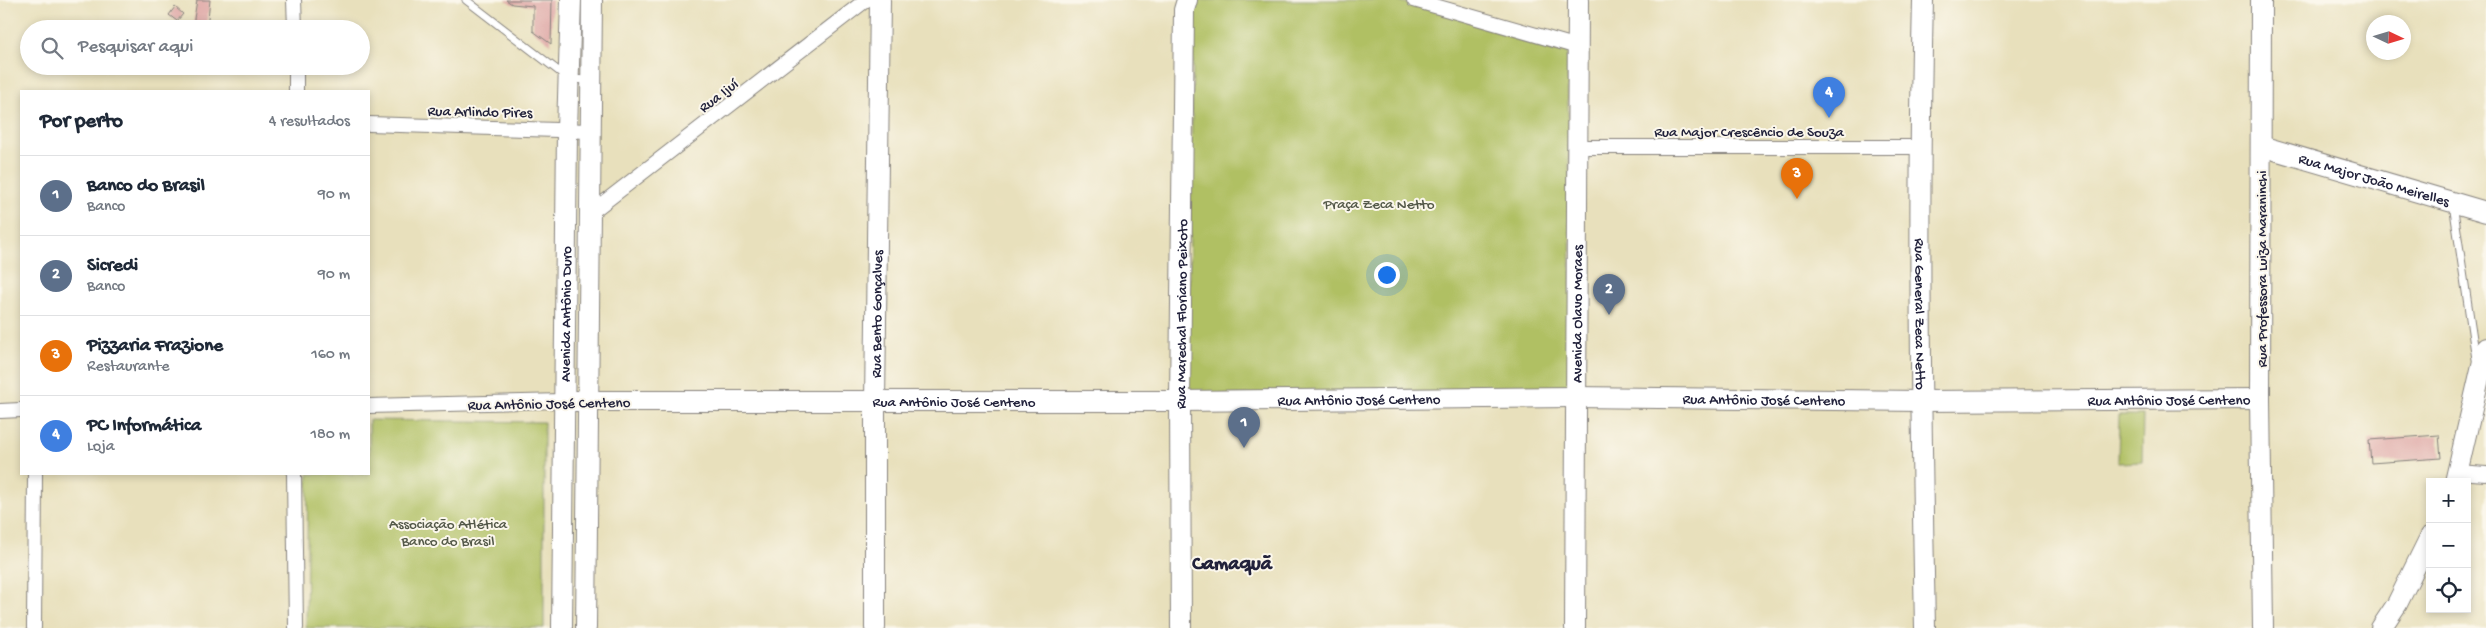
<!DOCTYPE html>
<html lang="pt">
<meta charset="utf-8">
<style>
:root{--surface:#fff;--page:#f2f2f3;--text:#1f2937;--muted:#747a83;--line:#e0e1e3;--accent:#0b8043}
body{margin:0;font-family:"Gochi Hand",sans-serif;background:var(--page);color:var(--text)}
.controls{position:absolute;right:15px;bottom:15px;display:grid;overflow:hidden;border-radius:0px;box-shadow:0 2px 8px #0003}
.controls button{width:45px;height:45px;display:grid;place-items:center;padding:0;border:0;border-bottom:1px solid var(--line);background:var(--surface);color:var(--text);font:25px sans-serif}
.compass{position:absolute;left:2366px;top:15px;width:45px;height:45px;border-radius:50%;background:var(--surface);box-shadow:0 2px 8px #0003;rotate:94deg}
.you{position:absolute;left:1386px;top:274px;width:18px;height:18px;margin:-12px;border:4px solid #fff;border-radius:50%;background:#1a73e8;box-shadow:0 0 0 8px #1a73e833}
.badge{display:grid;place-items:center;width:32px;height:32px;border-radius:50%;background:var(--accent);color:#fff;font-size:16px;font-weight:700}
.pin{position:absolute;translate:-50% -41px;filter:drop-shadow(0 1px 2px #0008)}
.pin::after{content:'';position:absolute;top:26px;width:18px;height:15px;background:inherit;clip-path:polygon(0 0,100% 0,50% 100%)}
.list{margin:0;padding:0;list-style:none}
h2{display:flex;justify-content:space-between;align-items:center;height:65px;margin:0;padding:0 20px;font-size:21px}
h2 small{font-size:16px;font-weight:400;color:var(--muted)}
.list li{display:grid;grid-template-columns:32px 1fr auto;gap:15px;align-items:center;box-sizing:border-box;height:80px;padding:0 20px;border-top:1px solid var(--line)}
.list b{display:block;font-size:19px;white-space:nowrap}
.list p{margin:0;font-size:16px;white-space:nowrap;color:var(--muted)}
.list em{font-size:16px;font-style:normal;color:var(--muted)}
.icon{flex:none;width:28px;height:28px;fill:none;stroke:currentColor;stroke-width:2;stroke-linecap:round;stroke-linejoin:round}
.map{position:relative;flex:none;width:2486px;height:628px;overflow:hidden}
.search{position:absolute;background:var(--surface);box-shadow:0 2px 8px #0003;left:20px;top:20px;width:350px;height:55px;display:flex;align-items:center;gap:12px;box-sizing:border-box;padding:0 18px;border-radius:28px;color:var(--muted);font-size:19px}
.panel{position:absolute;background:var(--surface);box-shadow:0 2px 8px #0003;left:20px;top:90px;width:350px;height:385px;border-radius:0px}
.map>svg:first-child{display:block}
</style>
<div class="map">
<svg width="2486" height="628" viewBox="0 0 2486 628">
<rect width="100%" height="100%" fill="#fbf7ec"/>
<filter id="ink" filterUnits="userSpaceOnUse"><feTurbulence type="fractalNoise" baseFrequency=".02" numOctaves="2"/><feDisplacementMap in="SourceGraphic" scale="10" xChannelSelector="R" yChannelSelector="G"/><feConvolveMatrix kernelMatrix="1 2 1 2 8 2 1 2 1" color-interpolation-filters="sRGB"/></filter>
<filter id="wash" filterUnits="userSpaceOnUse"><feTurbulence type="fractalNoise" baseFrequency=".0096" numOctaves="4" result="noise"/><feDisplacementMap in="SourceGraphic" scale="20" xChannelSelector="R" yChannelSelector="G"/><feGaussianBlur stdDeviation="1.12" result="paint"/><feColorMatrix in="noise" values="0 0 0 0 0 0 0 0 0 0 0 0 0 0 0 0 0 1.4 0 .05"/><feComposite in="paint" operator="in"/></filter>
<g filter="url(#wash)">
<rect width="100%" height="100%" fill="#e8e0bc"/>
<g fill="#b0c063" stroke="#69714f">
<path d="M1194 0H1394L1567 43 1573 393 1187 395Z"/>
<path d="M2119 415H2143L2142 462 2118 463Z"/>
<path d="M369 420 544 422V628H306L308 474H369Z"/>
</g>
<g id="blocks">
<g fill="#dda2a0">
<path d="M197 0H210L207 27 193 25Z"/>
<path d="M506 0H552L551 44 533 31V6L512 4Z"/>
<path d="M175 7 183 14 177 21 169 15Z"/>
<path d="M2439 435 2441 458 2371 463 2369 440Z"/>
</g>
</g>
</g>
<g filter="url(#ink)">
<use href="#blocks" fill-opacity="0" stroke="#85817c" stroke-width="1"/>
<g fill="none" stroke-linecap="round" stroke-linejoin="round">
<defs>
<g id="lane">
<path d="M466 0 569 79 589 80"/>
<path d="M2453 204 2476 359"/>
</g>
<g id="street">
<path d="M294 0 295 29"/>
<path d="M1414 0 1578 47"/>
<path d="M296 66V91"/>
<path d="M369 124 589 131"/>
<path d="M1578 147H1919"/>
<path d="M589 214 866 0"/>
<path d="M369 406 563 401"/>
<path d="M0 411 21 410"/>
<path d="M2458 472 2486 474"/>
<path d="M294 474 296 628"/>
<path d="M34 628 35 474"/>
</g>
<g id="secondary">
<path id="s1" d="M1923 0C1918 209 1921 419 1925 628"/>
<path d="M2261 0 2260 399 2263 628"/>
<path id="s2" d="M2261 146 2486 212"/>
<path id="s3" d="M563 401H1180L1575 397 1920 401 2260 399"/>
<path d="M2455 482 2486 348"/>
<path id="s4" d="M562 628 567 130 571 0"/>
<path d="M586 628 592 0"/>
<path id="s5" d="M875 628V402L880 0"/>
<path id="s6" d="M1181 628 1180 401 1184 10 1187 0"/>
<path id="s7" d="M1575 628 1578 0"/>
<path d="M2381 628 2397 604 2430 537"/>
</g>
</defs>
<use href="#lane" stroke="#85817c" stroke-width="9"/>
<use href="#street" stroke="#85817c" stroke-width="16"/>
<use href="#secondary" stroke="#85817c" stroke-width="22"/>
<use href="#lane" stroke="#fff" stroke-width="7"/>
<use href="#street" stroke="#fff" stroke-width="14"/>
<use href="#secondary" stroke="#fff" stroke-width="20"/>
</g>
</g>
<g text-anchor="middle" stroke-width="4" stroke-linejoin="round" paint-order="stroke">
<g font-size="15" fill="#22223b" stroke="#fbf7ec">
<text transform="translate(718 95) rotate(-38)" y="5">Rua Ijuí</text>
<text transform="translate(480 111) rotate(1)" y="5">Rua Arlindo Pires</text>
<text x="1749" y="136">Rua Major Crescêncio de Souza</text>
<text dy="5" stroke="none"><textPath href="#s2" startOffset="118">Rua Major João Meirelles</textPath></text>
<text transform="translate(2261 269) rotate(-90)" y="5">Rua Professora Luiza Maraninchi</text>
<text dy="5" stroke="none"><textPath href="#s4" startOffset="314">Avenida Antônio Duro</textPath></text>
<text dy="5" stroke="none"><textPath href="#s5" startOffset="314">Rua Bento Gonçalves</textPath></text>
<text dy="5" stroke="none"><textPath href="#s6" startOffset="314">Rua Marechal Floriano Peixoto</textPath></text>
<text dy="5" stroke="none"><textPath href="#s7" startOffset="314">Avenida Olavo Moraes</textPath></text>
<text dy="5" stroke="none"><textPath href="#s1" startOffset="314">Rua General Zeca Netto</textPath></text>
<text dy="5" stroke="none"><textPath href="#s3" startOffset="796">Rua Antônio José Centeno</textPath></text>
<text dy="5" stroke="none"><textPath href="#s3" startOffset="1201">Rua Antônio José Centeno</textPath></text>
<text dy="5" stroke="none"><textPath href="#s3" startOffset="1606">Rua Antônio José Centeno</textPath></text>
<text dy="5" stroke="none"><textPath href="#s3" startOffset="391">Rua Antônio José Centeno</textPath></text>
<text transform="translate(549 403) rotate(-1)" y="5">Rua Antônio José Centeno</text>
</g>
<g font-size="15" fill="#545949" stroke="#fbf7ec">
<text x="1379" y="208">Praça Zeca Netto</text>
<text x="448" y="528">Associação Atlética<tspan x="448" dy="17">Banco do Brasil</tspan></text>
</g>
<g font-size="20" font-weight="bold" fill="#22223b" stroke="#fbf7ec">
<text x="1232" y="569">Camaquã</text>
</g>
</g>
</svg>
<div class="controls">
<button>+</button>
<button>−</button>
<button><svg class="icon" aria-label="locate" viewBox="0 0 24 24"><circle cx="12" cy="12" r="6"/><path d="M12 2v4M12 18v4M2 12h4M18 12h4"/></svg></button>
</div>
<svg class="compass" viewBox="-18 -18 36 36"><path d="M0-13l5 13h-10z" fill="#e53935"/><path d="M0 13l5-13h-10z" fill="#747a83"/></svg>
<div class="you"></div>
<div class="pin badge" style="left:1244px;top:448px;background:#5c6f8a">1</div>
<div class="pin badge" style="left:1609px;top:315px;background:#5c6f8a">2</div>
<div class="pin badge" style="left:1797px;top:199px;background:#e8710a">3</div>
<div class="pin badge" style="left:1829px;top:118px;background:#3f7fe0">4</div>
<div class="search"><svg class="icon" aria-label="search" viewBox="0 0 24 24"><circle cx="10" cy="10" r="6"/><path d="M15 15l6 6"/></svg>Pesquisar aqui</div>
<section class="panel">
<h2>Por perto<small>4 resultados</small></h2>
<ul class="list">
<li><span class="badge" style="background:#5c6f8a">1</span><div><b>Banco do Brasil</b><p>Banco</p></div><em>90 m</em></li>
<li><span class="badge" style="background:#5c6f8a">2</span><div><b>Sicredi</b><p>Banco</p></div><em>90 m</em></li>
<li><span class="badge" style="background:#e8710a">3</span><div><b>Pizzaria Frazione</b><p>Restaurante</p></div><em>160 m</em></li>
<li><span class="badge" style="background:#3f7fe0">4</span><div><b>PC Informática</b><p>Loja</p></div><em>180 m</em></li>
</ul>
</section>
</div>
